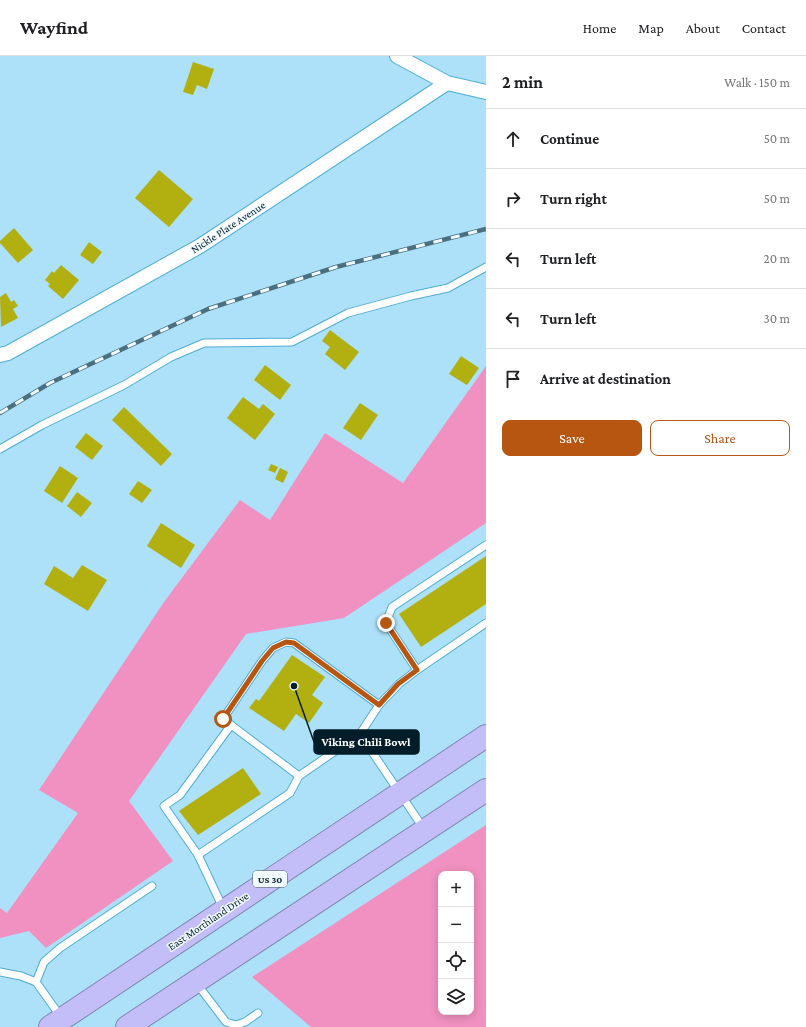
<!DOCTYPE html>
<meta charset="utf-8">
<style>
:root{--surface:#fff;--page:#f2f2f2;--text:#202124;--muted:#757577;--line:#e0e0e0;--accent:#b65611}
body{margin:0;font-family:"Crimson Pro",serif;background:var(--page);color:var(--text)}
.controls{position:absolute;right:12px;bottom:12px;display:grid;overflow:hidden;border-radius:8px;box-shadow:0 2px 10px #0003}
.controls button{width:36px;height:36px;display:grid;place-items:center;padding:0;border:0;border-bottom:1px solid var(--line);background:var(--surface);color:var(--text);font:20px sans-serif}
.stop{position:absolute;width:12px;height:12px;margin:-9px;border:3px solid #b65611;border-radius:50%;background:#fff}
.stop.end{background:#b65611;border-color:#fff;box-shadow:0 1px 4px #0008}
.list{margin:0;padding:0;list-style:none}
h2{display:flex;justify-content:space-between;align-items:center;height:52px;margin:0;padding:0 16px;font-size:17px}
h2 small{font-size:13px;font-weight:400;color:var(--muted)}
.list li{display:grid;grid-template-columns:26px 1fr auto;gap:12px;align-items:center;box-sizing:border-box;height:60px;padding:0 16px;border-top:1px solid var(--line)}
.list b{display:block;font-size:15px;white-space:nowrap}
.list em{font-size:13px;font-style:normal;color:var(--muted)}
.actions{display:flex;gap:8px;padding:12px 16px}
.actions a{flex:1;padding:9px 0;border:1px solid var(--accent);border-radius:8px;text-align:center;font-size:14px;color:var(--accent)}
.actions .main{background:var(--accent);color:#fff}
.icon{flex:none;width:22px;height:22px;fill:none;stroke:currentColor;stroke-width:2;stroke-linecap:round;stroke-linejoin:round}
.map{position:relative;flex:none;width:486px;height:971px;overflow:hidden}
header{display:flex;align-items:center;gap:24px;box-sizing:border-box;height:56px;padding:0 20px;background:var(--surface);border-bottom:1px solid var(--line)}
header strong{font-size:19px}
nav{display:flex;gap:22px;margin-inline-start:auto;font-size:14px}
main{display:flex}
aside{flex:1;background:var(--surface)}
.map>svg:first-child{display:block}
</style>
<header>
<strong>Wayfind</strong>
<nav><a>Home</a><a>Map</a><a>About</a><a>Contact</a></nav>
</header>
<main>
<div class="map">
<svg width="486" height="971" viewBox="0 0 486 971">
<rect width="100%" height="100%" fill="#ade0f9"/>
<g fill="#f191c1" fill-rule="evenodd">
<path d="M486 310V467L344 562 246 578 129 745 173 805 46 892 29 875 0 882V852L7 857 78 757 39 734 164 546 240 444 270 464 325 377 403 427Z"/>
<path d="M486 769V971H311L252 921ZM441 818H471V956H441Z"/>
</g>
<g fill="#b1b010">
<path d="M193 6 214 13 207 33 197 29 193 39 183 36Z"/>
<path d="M159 114 193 143 169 171 135 142Z"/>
<path d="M14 172 33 194 18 207 0 187V185Z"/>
<path d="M89 186 102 196 93 208 80 199Z"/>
<path d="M61 209 79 224 63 243 48 230 50 228 45 224 52 215 54 217Z"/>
<path d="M6 237 11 246 14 244 18 250 13 253 18 262 1 271 0 241Z"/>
<path d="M330 274 359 296 345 314 325 298 330 291 322 285Z"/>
<path d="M461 300 479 312 467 329 449 318Z"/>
<path d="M265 309 291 329 280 344 254 324Z"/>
<path d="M243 341 259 353 263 348 275 358 255 384 227 362Z"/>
<path d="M360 347 378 359 361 384 343 372Z"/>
<path d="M124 351 172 398 161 410 112 364Z"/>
<path d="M86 377 103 390 92 404 75 391Z"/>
<path d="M271 408 278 411 275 417 268 414Z"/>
<path d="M60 410 78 422 62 447 44 435Z"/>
<path d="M280 412 288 416 283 427 275 423Z"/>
<path d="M138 425 152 434 142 447 129 438Z"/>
<path d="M77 436 92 447 81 461 67 450Z"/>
<path d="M161 467 195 489 181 512 147 490Z"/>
<path d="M486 500V548L421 591 399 558Z"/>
<path d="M82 509 107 524 88 555 44 528 54 510 73 522Z"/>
<path d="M292 599 325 621 312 639 323 647 309 667 296 658 284 675 249 652 256 643 259 645Z"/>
<path d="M243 712 261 738 198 779 179 755Z"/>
</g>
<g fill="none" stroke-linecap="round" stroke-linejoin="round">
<defs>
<g id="lane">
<path d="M0 393 42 369 124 329 171 301 204 287 292 286 348 257 411 240 448 232 486 211"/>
<path d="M417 614 386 567 392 551 486 489"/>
<path d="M379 649 399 628 417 614 486 567"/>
<path d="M231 669 299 720"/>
<path d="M198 799 290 737 299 720 360 678"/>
<path d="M223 852 198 799 164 750 180 739 231 669 223 663 262 605 273 592 286 586 294 587 379 649 360 678 424 773"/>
<path d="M0 916 21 920 36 926 61 961"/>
<path d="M36 926 44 906 60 892 152 830"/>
<path d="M197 928 226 966 236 969 245 966 258 957"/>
</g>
<g id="street">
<path d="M397 0 447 27 486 36"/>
<path d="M0 299 8 297 200 190 447 27"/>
</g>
<g id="highway">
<path d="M50 971 486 680"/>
<path d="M127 971 486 734"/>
</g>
</defs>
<use href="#lane" stroke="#4fadd5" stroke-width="9"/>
<use href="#street" stroke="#4fadd5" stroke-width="16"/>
<use href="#highway" stroke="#7f86b0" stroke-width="24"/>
<use href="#lane" stroke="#fff" stroke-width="7"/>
<use href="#street" stroke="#fff" stroke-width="14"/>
<use href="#highway" stroke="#c4bef8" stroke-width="22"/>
<defs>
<path id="rail" d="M0 357 50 327 208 253 336 211 486 173"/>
</defs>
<use href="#rail" stroke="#496f81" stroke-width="4.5"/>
<use href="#rail" stroke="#f1fafe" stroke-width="3" stroke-dasharray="9" stroke-linecap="butt"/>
</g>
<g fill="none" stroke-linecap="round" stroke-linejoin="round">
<path stroke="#b65611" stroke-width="5" d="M223 663 262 605 273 592 286 586 294 587 379 649 398 628 417 614 386 567"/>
</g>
<g text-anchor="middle" stroke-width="3" stroke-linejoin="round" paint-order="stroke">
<rect fill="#f1fafe" stroke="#485f69" stroke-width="1" x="253" y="815" width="34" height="16" rx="3"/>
<g font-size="10" font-weight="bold" fill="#001d29">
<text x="270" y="827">US 30</text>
</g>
<g font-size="11" fill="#001d29" stroke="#f1fafe">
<text transform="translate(228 171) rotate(-33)" y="4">Nickle Plate Avenue</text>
<text transform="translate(208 865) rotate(-34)" y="4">East Morthland Drive</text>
</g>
</g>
<path fill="none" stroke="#001d29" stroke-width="1.5" d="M294 630L314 686"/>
<circle fill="#001d29" stroke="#f1fafe" stroke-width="1.5" cx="294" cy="630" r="4"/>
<rect fill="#001d29" stroke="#001d29" stroke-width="1.5" x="314" y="674" width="105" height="24" rx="4"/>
<g font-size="12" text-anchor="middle" font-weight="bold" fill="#fff">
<text x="366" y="690">Viking Chili Bowl</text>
</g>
</svg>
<div class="controls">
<button>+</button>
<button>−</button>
<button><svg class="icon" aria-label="locate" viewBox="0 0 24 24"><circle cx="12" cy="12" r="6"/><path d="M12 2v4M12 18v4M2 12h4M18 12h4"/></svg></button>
<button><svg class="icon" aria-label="layers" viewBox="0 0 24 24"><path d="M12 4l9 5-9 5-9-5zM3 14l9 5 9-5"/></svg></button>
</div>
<div class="stop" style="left:223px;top:663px"></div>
<div class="stop end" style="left:386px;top:567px"></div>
</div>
<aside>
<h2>2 min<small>Walk · 150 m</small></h2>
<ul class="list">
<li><svg class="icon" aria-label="ahead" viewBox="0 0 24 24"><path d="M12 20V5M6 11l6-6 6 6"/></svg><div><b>Continue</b></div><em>50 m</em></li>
<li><svg class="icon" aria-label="right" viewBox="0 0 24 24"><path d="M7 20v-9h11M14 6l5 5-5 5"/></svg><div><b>Turn right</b></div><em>50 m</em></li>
<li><svg class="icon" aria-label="left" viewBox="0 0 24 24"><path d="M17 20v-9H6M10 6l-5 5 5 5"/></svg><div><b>Turn left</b></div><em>20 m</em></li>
<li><svg class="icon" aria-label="left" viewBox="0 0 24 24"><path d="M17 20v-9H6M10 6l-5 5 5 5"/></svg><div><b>Turn left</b></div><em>30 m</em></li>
<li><svg class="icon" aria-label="arrive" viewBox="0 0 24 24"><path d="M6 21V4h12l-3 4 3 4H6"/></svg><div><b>Arrive at destination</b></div></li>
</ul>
<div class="actions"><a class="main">Save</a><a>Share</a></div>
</aside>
</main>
